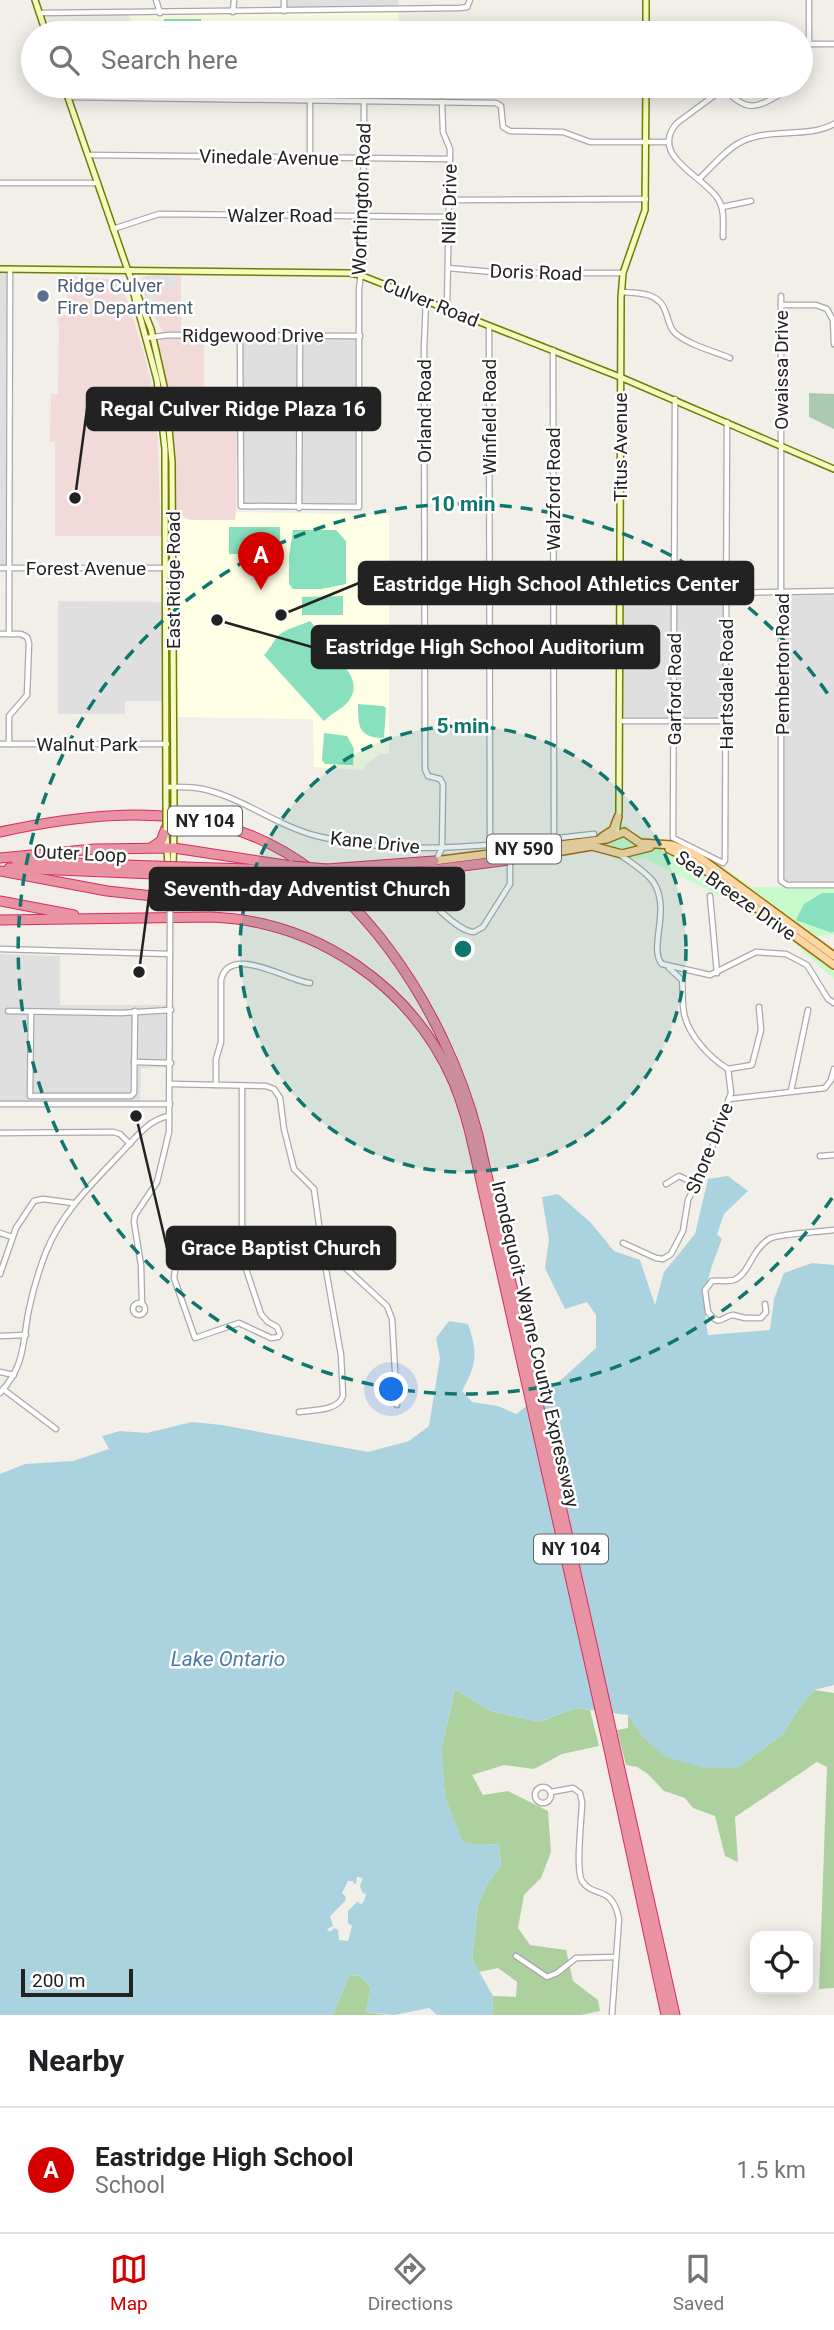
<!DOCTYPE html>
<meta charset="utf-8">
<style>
:root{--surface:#fff;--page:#f6f6f6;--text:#202124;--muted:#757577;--line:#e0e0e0;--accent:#d40000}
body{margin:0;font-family:Roboto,sans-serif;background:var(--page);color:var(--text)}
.controls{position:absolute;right:21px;bottom:21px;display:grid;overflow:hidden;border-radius:14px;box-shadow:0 4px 18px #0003}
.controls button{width:63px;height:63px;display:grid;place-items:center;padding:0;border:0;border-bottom:2px solid var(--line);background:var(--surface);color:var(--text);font:35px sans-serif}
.scale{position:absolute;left:21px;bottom:18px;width:112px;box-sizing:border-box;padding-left:7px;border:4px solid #222;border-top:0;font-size:19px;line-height:24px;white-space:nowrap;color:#222;-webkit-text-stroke:5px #fff;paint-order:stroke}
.you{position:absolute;left:392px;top:1390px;width:24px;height:24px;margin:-18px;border:5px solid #fff;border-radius:50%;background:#1a73e8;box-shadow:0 0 0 10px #1a73e833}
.badge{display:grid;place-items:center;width:46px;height:46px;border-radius:50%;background:var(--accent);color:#fff;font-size:23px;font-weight:700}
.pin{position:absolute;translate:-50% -58px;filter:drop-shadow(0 2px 4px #0008)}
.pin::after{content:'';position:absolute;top:37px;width:24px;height:21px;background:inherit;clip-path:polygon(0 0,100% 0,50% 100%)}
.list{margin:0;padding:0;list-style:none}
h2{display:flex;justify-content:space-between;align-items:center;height:91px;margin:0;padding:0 28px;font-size:30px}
h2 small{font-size:23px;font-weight:400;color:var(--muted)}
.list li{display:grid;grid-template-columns:46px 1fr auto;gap:21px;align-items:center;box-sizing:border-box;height:126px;padding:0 28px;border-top:2px solid var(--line)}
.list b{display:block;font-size:26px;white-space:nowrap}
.list p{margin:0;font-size:23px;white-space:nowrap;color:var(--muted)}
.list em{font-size:23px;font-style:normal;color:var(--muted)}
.icon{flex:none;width:38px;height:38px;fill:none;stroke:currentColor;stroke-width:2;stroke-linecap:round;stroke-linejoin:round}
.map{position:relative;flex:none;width:834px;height:2015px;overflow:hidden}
.search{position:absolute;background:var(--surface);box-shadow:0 4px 18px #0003;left:21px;right:21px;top:21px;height:77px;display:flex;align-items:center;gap:18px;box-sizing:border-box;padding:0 24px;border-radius:38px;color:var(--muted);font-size:26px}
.sheet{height:217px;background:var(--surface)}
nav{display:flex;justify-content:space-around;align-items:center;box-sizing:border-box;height:98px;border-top:2px solid var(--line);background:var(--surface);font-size:19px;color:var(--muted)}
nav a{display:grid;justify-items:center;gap:4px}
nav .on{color:var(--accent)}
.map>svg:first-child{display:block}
</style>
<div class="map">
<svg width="834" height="2015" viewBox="0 0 834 2015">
<rect width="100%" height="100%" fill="#f2efe9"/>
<g fill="#e0dfdf">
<path d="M284 0H398V9L284 11Z"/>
<path d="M0 269H10L9 568H0Z"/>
<path d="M240 336H360L359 507 241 506Z"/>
<path d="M627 587 723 589 724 716 722 719 623 718 622 593Z"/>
<path d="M834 592V884H787L783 879V597L787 593Z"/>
<path d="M58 601 162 602V701H125V714H58Z"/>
<path d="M0 954 60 956V1005H168V1067L141 1068 140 1102H0Z"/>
</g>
<g fill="#f2dad9">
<path d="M181 275V332H163L148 305 140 282 144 276Z"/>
<path d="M65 276 119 280 130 308 146 361 152 389 157 426 161 536H55V442H50L51 394H58L59 327 57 316 68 315Z"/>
<path d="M164 337H204V393H237L236 520H191L176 515 172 416 158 345 160 340Z"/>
</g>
<g fill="#ffffe5">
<path d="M398 9 399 33H134L129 13Z"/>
<path d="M147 86H401L402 101 150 98Z"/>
<path d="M236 512 389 515V754H379L365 766 364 770 314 767 313 719 175 717 176 515 191 520H235Z"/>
</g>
<g fill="#add19e">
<path d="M455 1689 491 1711 539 1722 576 1708 590 1710 599 1746 562 1754 534 1769 504 1765 472 1775 483 1795 508 1791 548 1811 551 1852 541 1878 524 1895 518 1928 530 1945 566 1950 573 1981 598 2000 600 2011 581 2015H492L493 1996 516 1997 517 1982 498 1968 479 1972 472 1959 478 1905 488 1882 501 1866 499 1844 479 1845 463 1843 445 1797 441 1750Z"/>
<path d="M814 1690 834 1693V1988L819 1989 827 1767 817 1762 735 1817 738 1862 725 1856 715 1816 693 1808 685 1798 664 1791 648 1774 637 1767 626 1765 617 1730 628 1728V1715L643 1737 737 1768 783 1734 797 1711Z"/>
<path d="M349 1975 360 1976 371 1987 366 2012 387 2015H333Z"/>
</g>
<path fill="#aacbaf" d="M809 393 834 394V429L809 417Z"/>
<path fill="#c8facc" d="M625 824 636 836 679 842 715 862 752 887 834 886V935L817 936 834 950V979L794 943 742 907 646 859 621 860 609 856 607 841 613 827Z"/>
<g fill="#88e0be">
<rect x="164" y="19" width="37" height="14"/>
<rect x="229" y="527" width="51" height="27"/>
<path d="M293 530H336L346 541V584L321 589H293L289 584V557Z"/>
<path d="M343 596V615H302V597Z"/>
<path d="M310 621 333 646 330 649C343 665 365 683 347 703 340 710 331 714 324 721L264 655C270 649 273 642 278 636 286 628 300 626 310 621Z"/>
<path d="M358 704 383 706 386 708 384 738C358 738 358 726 358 704Z"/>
<path d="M324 733 347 736 354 749 353 765 325 764 322 760Z"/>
<path d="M822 893H834V931L832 933 796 920 804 904Z"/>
</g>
<path fill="#e2e2e2" d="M148 274H176V286L158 287 156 290 157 305 150 307 142 287Z"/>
<path fill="#aad3df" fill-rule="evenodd" d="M728 1176 748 1191 724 1214 717 1234 722 1239C707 1278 701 1293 708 1335L770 1330 774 1299 784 1273 812 1263 834 1265V1685L814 1690 797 1711 783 1734 737 1768H703L664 1756 643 1737 628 1715 576 1708 539 1722 491 1711 455 1689 441 1750 445 1797 463 1842 479 1845 499 1844 501 1866 488 1882 478 1905 472 1959 493 1996 492 2015H437L429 2008 394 2015 366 2012 371 1987 360 1976 349 1975 333 2015H0V1474L25 1464 73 1461 109 1449 102 1436 120 1431 147 1433 192 1422 222 1425 368 1452 409 1441 429 1426 440 1358 436 1338 449 1321 468 1324C478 1353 477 1364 462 1391L472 1402 498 1406 516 1414 561 1380 596 1348V1315L587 1302 565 1309 545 1268 549 1240 542 1197 558 1194 591 1223 614 1251 640 1260 655 1305 664 1272 695 1234 708 1179ZM357 1877 363 1878 360 1886 363 1894 365 1893 366 1895 363 1903 360 1904 358 1901 348 1911V1923L352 1926 348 1941 339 1940 338 1930 334 1928 330 1932 327 1929 333 1926 330 1916 345 1901 346 1897 342 1893 348 1881H353V1883L356 1884Z"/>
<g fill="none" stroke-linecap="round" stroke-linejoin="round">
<defs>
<g id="street">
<path d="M156 0 160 13"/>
<path d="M809 0V44"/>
<path d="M284 11V0"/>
<path d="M233 12 234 0"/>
<path d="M39 13 460 8 467 7 470 0"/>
<path d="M801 44H834"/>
<path d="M724 88C751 119 762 103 793 87"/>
<path d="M68 97 496 103 501 106 503 127 510 131 563 132 590 142H669"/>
<path d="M442 102 443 132 450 149 447 308"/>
<path d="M88 155 450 159"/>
<path d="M310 158V100"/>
<path d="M699 179C712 167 725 150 741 142 770 127 806 139 834 124"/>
<path d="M0 183H98"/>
<path d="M449 200 646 199"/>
<path d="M722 207 751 201"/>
<path d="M113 229 159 214 449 217"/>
<path d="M723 237C723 224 725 210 718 199 704 176 648 156 677 123L727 86"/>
<path d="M448 268 504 273H623"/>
<path d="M621 292C639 293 660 292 666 313 669 321 669 327 675 333 689 345 713 351 730 358"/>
<path d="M781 296V881L787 885H834"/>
<path d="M426 300 424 349 425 769 428 776 440 779 443 784 442 848 437 859"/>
<path d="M781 305H816L827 309 833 320 834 344"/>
<path d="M489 326 490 846"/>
<path d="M240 336 241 506 359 507V289L363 258 364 101"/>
<path d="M146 338 169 335 360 336"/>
<path d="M553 350 554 838"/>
<path d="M675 399 673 838 723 863 725 860 727 422"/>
<path d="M299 508 300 336"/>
<path d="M0 568H172"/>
<path d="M619 585 726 586"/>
<path d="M726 593 834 591"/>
<path d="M0 634H21L27 637 29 643 27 695 9 716V744"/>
<path d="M9 634 10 269"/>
<path d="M619 721H726"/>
<path d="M0 744H167"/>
<path d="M166 787C178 787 191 786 203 789 243 798 277 826 317 836 408 858 502 844 594 834"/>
<path d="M619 854C630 862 647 872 654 883 671 910 648 949 662 964L710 975 756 952 786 954 807 965 828 999 834 1003"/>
<path d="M421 883C423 898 459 932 474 932L483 927 510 884V861"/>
<path d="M710 896 717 973"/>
<path d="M0 949 170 954"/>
<path d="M669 968 682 980C683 991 682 1003 684 1013 688 1035 710 1058 728 1069"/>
<path d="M8 1011 121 1013 171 1010"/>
<path d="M31 1013 30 1096H131L134 1093 135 1011"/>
<path d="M134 1062 171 1063"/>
<path d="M728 1069 752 1065 761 1030 759 1007"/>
<path d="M171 1084 266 1086 274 1089 280 1098 284 1129 294 1169 314 1189 322 1246 387 1306 392 1319 397 1405"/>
<path d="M216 1085V1059L221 1042V980C229 943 288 981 310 983"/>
<path d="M242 1086V1257L261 1314 268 1322 277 1327 280 1334 278 1337 271 1338 239 1323 195 1338 174 1278 176 1264C188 1250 205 1259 220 1262 227 1263 236 1262 244 1262"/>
<path d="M791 1091 808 1010"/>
<path d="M729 1099 825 1088 831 1080 834 1069"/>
<path d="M0 1104H170"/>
<path d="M0 1133 113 1132 120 1134 130 1144"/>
<path d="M820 1156 834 1155"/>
<path d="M666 1184 679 1176 696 1184"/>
<path d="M0 1233 12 1237"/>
<path d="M623 1243 656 1258 663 1259 671 1254 683 1231 688 1200 708 1159 731 1093 728 1069"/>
<path d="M0 1274 16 1228 34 1201 43 1199 73 1203"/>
<circle cx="139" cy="1309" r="6"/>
<path d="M142 1304 141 1265 134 1222 135 1215 157 1182 169 1132 170 928"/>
<path d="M765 1304 766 1312 761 1318H745L733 1315C720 1317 721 1328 708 1312L705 1290 712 1281C719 1280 727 1282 734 1280 749 1274 751 1251 769 1239 778 1234 820 1232 834 1230"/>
<path d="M0 1336 26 1335"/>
<path d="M0 1372 14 1375"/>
<path d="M3 1389 56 1429"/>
<path d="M0 1393C26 1364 22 1344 29 1309 33 1290 39 1270 46 1252 62 1212 91 1185 120 1154 135 1139 147 1120 169 1116"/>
<path d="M299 1412C313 1410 338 1411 343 1396L341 1355 322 1247"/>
<circle cx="543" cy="1795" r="8"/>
<path d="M551 1792 573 1788 580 1793 582 1802C582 1818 575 1870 582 1881 594 1899 612 1884 619 1919L612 2015"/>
<path d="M516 1956 547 1977 557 1973 576 1958 616 1957"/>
</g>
<g id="secondary">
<path d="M35 0 46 33"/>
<path d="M646 33V0"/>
<path d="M64 86 128 271 151 329 166 395 172 462 174 806"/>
<path d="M0 269 349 273 360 275 620 377 834 469"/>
<path d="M132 287 157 380 165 449 166 805"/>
<path d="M166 834 170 897"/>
<path d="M616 834 619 812 621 298 623 273 645 210 646 86"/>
<path d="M173 869 174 828"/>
</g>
<g id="primary">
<path d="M602 837 613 830 618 817"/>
<path d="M669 849 690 859 834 965"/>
<path d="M510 860 592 846 622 854 650 847"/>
<path d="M434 861 607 839 624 832 640 843 672 845 695 854 834 956"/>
</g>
<g id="highway">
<path d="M0 832C74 816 152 806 226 827 355 862 447 1014 478 1135L675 2015"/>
<path d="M152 847 161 841 166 828"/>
<path d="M0 858 94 849 174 848 292 866"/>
<path d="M16 861 154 866"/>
<path d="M185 867 282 870"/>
<path d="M9 868 154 874"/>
<path d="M327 869 434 861"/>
<path d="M0 871 107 891 162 897 201 896 251 886 309 880"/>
<path d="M185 875 281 878"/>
<path d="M333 878 401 874 510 860"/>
<path d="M0 901 74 915"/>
<path d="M0 920 211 917C317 921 412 986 454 1083 463 1105 469 1127 474 1150L608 1745 666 2015"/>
</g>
</defs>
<use href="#street" stroke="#a9a9a9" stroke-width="7"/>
<use href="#secondary" stroke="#707d05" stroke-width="8"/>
<use href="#primary" stroke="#a06b00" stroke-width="10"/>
<use href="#highway" stroke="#dc2a67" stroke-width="11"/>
<use href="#street" stroke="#fff" stroke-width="4.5"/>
<use href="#secondary" stroke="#f7fabf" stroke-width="5"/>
<use href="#primary" stroke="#fcd6a4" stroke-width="7"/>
<use href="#highway" stroke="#e892a2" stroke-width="9"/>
<defs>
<path id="street-bridge" d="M170 906V928"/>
<g id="secondary-bridge">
<path d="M166 805V828"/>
<path d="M174 828V806"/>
</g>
<g id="highway-bridge">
<path d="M154 866 185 867"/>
<path d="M292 866 327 869"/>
<path d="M154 874 185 875"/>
<path d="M306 879 333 878"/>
</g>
</defs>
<use href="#street-bridge" stroke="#a9a9a9" stroke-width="7" stroke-linecap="butt"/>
<use href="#secondary-bridge" stroke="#707d05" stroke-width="8" stroke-linecap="butt"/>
<use href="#highway-bridge" stroke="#dc2a67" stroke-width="11" stroke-linecap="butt"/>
<use href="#street-bridge" stroke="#fff" stroke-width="4.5"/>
<use href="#secondary-bridge" stroke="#f7fabf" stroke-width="5"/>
<use href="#highway-bridge" stroke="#e892a2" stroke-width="9"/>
</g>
<circle cx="463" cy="949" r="223" fill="#0f766e" fill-opacity=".12"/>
<g fill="none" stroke="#0f766e" stroke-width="3.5" stroke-dasharray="12 9">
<circle cx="463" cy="949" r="223"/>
<path d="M832 1198A445 445 0 1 1 832 700"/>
</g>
<circle fill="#5c6f8a" stroke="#fff" stroke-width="2.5" cx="43" cy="296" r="7"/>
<g text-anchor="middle" stroke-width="5" stroke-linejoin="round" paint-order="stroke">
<g fill="#fff" stroke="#646464" stroke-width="2">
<rect x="168" y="806.5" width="74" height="29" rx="5"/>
<rect x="487" y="834.5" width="74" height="29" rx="5"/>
<rect x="534" y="1534.5" width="74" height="29" rx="5"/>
</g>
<g font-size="18" font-weight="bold" fill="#222">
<text x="205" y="827">NY 104</text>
<text x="524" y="855">NY 590</text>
<text x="571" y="1555">NY 104</text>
</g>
<g font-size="19" fill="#222" stroke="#fff">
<text transform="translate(269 157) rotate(1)" y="7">Vinedale Avenue</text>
<text transform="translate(361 199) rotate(-88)" y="7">Worthington Road</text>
<text transform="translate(449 204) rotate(-89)" y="7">Nile Drive</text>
<text x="280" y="222">Walzer Road</text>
<text transform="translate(536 272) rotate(2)" y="7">Doris Road</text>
<text transform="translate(431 302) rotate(22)" y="7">Culver Road</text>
<text x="253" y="342">Ridgewood Drive</text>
<text transform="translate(781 370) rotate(-90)" y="7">Owaissa Drive</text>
<text transform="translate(424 411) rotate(-90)" y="7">Orland Road</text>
<text transform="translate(489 417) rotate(-90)" y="7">Winfield Road</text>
<text transform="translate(620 447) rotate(-90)" y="7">Titus Avenue</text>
<text transform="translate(553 489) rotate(-90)" y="7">Walzford Road</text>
<text x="86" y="575">Forest Avenue</text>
<text transform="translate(173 580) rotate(-90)" y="7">East Ridge Road</text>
<text transform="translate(782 664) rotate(-90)" y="7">Pemberton Road</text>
<text transform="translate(726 684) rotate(-90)" y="7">Hartsdale Road</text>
<text transform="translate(674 689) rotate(-90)" y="7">Garford Road</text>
<text x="87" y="751">Walnut Park</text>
<text transform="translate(375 842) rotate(6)" y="7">Kane Drive</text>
<text transform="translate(80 853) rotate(3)" y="7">Outer Loop</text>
<text transform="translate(736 895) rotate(35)" y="7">Sea Breeze Drive</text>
<text transform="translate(709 1148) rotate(-68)" y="7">Shore Drive</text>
<text transform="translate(536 1344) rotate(77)" y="7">Irondequoit–Wayne County Expressway</text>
</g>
<g font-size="19" fill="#4e5e75" stroke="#fff" text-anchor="start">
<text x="57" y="292">Ridge Culver<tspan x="57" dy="22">Fire Department</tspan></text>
</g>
<g font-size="21" font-style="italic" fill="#4a7aab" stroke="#fff">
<text x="228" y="1666">Lake Ontario</text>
</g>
</g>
<circle cx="463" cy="949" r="10" fill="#0f766e" stroke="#fff" stroke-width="3.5"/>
<g font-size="21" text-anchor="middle" font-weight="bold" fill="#0f766e" stroke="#fff" stroke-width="5" stroke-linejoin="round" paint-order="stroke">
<text x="463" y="511">10 min</text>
<text x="463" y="733">5 min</text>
</g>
<path fill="none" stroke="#222" stroke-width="2.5" d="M75 498L87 409M281 615L359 583M217 620L312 647M139 972L150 889M136 1116L167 1248"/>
<g fill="#222" stroke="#fff" stroke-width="2.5">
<circle cx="75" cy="498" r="7"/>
<circle cx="281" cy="615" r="7"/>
<circle cx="217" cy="620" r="7"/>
<circle cx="139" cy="972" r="7"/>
<circle cx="136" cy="1116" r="7"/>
</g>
<g fill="#222" stroke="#222" stroke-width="2.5">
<rect x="87" y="388" width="293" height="42" rx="7"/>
<rect x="359" y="562" width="394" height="42" rx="7"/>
<rect x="312" y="626" width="347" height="42" rx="7"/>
<rect x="150" y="868" width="314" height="42" rx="7"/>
<rect x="167" y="1227" width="228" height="42" rx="7"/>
</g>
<g font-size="21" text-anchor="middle" font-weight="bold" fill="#fff">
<text x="233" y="416">Regal Culver Ridge Plaza 16</text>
<text x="556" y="591">Eastridge High School Athletics Center</text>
<text x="485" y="654">Eastridge High School Auditorium</text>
<text x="307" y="896">Seventh-day Adventist Church</text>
<text x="281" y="1255">Grace Baptist Church</text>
</g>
</svg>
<div class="controls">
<button><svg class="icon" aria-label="locate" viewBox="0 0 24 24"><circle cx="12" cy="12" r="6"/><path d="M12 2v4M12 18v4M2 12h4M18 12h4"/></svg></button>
</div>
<div class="scale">200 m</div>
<div class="you"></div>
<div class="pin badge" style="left:261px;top:590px">A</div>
<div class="search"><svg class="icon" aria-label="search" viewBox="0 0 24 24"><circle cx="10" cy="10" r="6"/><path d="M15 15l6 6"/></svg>Search here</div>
</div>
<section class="sheet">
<h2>Nearby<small></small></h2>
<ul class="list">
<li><span class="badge">A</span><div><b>Eastridge High School</b><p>School</p></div><em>1.5 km</em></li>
</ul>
</section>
<nav>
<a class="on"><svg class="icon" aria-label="map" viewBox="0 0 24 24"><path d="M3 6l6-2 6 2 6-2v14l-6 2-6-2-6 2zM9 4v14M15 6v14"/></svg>Map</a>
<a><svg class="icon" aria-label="directions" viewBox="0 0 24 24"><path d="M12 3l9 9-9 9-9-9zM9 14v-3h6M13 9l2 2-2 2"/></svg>Directions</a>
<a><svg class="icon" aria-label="saved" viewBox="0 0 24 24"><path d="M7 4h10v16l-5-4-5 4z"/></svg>Saved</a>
</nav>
